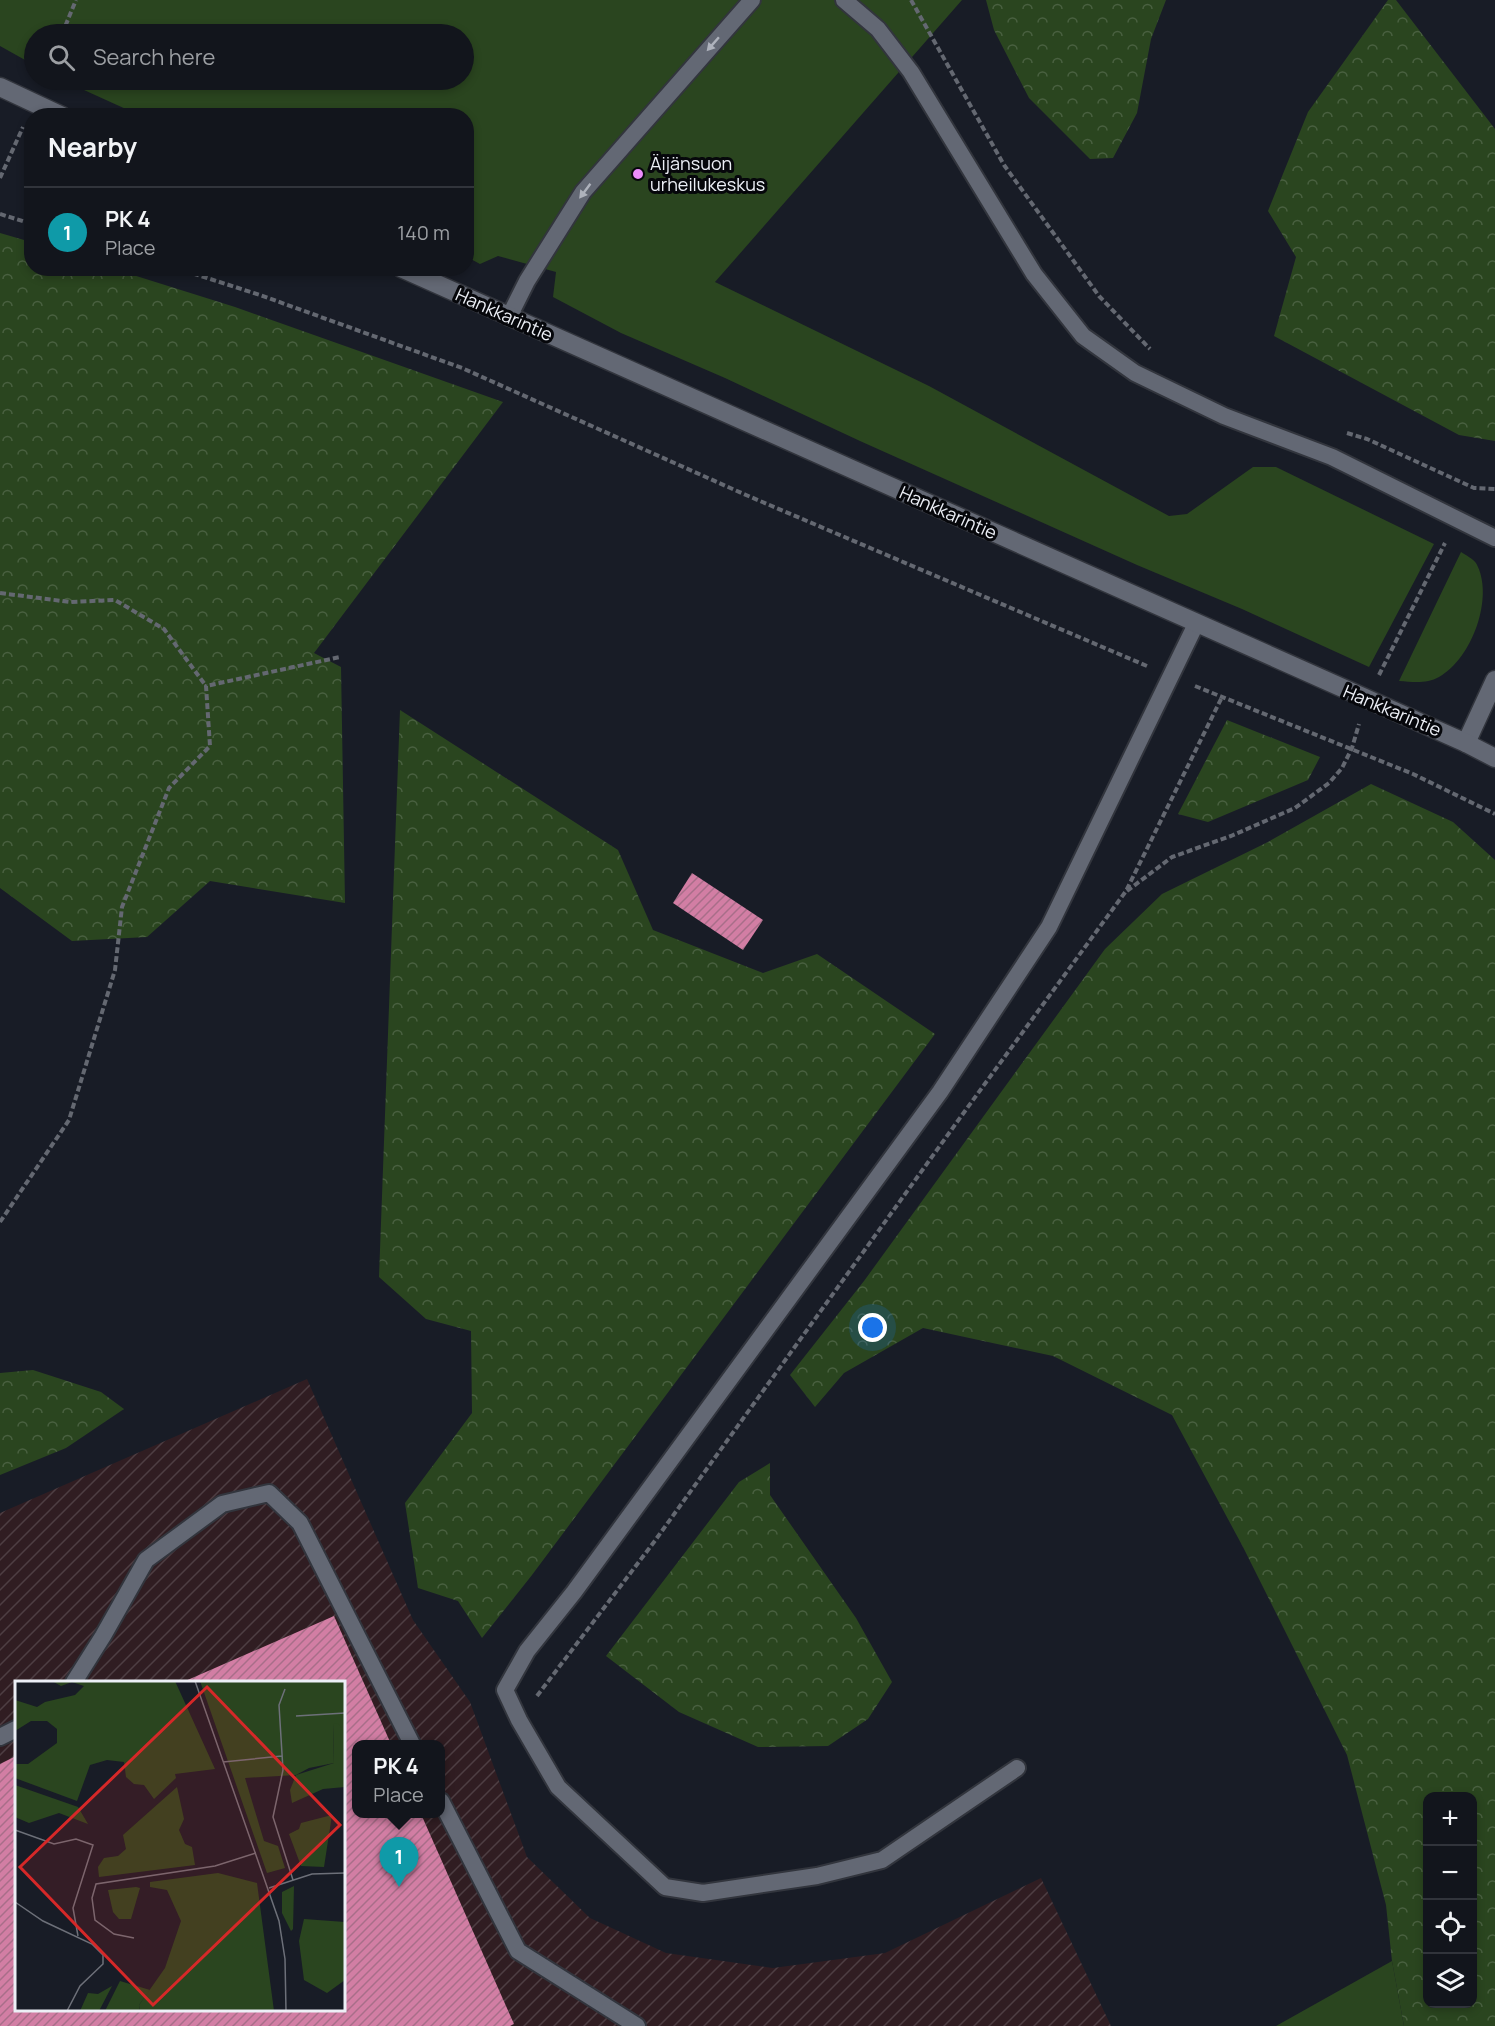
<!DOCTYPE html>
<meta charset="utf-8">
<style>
:root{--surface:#12151c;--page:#1b1e25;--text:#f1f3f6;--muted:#9c9fa3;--line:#31343b;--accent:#ec8cfa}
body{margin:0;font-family:Manrope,sans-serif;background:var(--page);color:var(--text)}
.controls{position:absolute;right:18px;bottom:18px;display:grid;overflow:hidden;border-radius:12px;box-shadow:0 3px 9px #0003}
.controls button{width:54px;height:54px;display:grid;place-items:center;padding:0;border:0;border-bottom:2px solid var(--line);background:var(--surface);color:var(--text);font:30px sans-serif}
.you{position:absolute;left:873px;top:1328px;width:21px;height:21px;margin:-15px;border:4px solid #fff;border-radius:50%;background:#1a73e8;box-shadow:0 0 0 9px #1a73e833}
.badge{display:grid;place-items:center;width:39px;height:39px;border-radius:50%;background:var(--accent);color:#fff;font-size:20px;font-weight:700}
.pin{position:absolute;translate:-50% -50px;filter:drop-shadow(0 2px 3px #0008)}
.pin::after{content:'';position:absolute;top:32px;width:21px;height:18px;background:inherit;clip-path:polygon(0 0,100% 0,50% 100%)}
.popup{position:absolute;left:352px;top:1740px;width:93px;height:78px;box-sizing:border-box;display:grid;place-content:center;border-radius:12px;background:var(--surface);filter:drop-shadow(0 2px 4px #0005);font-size:20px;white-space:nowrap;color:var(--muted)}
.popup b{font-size:22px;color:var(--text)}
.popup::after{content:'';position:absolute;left:50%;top:100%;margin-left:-12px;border:12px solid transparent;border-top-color:var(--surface)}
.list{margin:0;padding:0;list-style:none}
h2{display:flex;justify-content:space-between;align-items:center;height:78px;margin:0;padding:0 24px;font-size:26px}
h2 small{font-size:20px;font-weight:400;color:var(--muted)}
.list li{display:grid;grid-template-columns:39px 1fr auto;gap:18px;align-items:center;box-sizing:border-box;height:90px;padding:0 24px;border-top:2px solid var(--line)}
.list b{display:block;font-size:22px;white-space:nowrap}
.list p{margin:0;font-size:20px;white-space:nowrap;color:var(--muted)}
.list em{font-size:20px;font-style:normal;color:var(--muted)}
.icon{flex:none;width:33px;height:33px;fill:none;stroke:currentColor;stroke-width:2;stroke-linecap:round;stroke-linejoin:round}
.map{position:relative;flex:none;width:1495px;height:2026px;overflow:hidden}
.search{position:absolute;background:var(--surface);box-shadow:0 3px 9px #0003;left:24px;top:24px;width:450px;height:66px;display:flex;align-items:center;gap:15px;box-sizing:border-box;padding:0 21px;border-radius:33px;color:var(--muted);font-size:22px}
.panel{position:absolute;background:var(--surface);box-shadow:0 3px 9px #0003;left:24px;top:108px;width:450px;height:168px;border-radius:24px}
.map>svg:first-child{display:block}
</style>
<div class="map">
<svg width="1495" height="2026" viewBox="0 0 1495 2026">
<defs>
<pattern id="industrial-furrows" width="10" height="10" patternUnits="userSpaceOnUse" patternTransform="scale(1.5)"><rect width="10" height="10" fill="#301d22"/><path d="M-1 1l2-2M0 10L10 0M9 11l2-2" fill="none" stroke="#4e3e43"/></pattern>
<pattern id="forest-crowns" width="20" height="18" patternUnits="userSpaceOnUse" patternTransform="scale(1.5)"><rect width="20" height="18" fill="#2a451f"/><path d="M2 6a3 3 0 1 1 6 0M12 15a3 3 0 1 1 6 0" fill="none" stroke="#496040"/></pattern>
<pattern id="building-hatch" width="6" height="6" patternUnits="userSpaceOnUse" patternTransform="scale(1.5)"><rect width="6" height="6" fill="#d27ea4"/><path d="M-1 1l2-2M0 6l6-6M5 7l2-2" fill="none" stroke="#a86e89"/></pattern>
</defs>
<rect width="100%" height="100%" fill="#181c26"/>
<path fill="url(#industrial-furrows)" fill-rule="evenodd" d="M307 1379 413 1620 470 1702 527 1857 590 1918 666 1953 773 1968 885 1953 1041 1878 1111 2026H0V1513ZM16 1682H344V2010H16ZM357 1744H441V1814H357Z"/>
<g fill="#2a451f">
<path d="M0 0H962L715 282 929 386 1169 516 1187 514 1253 467H1276L1434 544 1369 667 1242 609 1137 565 860 441 725 378 621 333 553 297 556 272 498 256 480 264 467 257 466 116 139 115 62 80H464V34H34V65L0 46Z"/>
<path d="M1461 552C1466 555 1473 559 1476 563 1495 596 1472 659 1439 677 1427 684 1413 682 1399 681Z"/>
<path d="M1392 1961 1404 2026H1276Z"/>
</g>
<g fill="url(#forest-crowns)" fill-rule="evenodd">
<path d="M986 0H1166L1151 39 1137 113 1113 158 1090 159 1029 98 994 30Z"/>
<path d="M1388 0H1396L1495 129V441L1459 435 1274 336 1296 257 1268 211 1308 112Z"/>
<path d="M0 233 31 242 32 268 114 269 235 307 503 402 314 653 341 667 345 903 210 881 147 937 72 941 0 888Z"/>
<path d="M400 710 618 850 653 930 763 973 817 954 935 1034 532 1575 482 1638 458 1601 418 1588 405 1503 472 1413 471 1331 426 1319 379 1277Z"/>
<path d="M1227 720 1320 757 1308 780 1208 822 1178 814Z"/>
<path d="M1371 784 1453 822 1495 860V2026H1404L1392 1961 1386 1905 1347 1755 1243 1547 1172 1415 1053 1356 923 1328 844 1373 815 1407 790 1375 864 1281 1105 949 1162 894 1268 842ZM1472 1796V2004H1428V1796Z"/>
<path d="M33 1370 101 1392 124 1409 66 1448 0 1475V1373Z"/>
<path d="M770 1463V1495L856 1618 892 1682 868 1719 828 1746 758 1747 679 1712 606 1656 739 1482Z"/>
</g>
<g fill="url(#building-hatch)">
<path d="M692 873 763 920 743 950 673 903Z"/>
<path d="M334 1616 391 1744H357V1814H421L514 2024 510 2026H0V1764L16 1756V2010H344V1682H183Z"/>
</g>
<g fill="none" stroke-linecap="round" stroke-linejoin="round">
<defs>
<g id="service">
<path d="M844 0 878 29 911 72 1034 274 1083 336 1135 373 1224 416 1332 457 1495 538"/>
<path d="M509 317 527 281 583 192 752 0"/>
<path d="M74 1682 103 1636 146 1560 222 1504 269 1493 300 1523 412 1744"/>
<path d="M0 1737 16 1729"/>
<path d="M1017 1768 882 1860 817 1876 703 1893 665 1887 558 1787 519 1720 505 1690 527 1651 574 1592 940 1092 1049 927 1196 624"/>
<path d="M441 1801 518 1951 637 2026"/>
</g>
<path id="minor" d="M1466 743 1495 680"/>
<g id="secondary">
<path d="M0 87 62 116"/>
<path d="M401 268 1466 743 1495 758"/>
</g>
</defs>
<use href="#service" stroke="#32353d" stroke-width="20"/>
<use href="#minor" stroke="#32353d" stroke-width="21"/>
<use href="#secondary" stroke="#32353d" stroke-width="21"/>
<g stroke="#646871" stroke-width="4" stroke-dasharray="6 3" stroke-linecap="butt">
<path d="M911 0 1004 165 1099 296 1150 349"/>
<path d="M62 34 76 0"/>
<path d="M0 178 23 127"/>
<path d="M0 214 32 224"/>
<path d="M176 268 260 295 462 368 746 495 1147 666"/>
<path d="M1347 433 1367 439 1474 488 1495 489"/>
<path d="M0 593 70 602 115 600 164 629 206 686"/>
<path d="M1379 675 1445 543"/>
<path d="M1195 686 1413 774 1495 814"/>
<path d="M1127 891 1172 857 1231 836 1295 808 1329 783 1342 768 1352 748 1359 724"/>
<path d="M0 1222 69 1120 115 970 122 907 169 788 210 746 206 686 340 657"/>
<path d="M537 1696 654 1542 965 1111 1126 891 1222 697"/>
</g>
<use href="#service" stroke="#636874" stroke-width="16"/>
<use href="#minor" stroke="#636874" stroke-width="18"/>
<use href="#secondary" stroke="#636874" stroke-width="18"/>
</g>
<defs><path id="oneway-solid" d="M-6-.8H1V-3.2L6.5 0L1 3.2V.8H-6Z" transform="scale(1.5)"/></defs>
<g fill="#aeb2bc">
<use href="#oneway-solid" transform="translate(713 44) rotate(131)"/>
<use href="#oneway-solid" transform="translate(585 191) rotate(127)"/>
</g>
<circle fill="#ec8cfa" stroke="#06070b" stroke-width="2" cx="638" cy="174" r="6"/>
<g text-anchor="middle" stroke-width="6" stroke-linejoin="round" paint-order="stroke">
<g font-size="18" fill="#eceff6" stroke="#06070b" text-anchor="start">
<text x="650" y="170">Äijänsuon<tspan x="650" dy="21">urheilukeskus</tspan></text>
</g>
<g font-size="18" fill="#eceff6" stroke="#06070b">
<text transform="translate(504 315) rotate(24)" y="6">Hankkarintie</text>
<text transform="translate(948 513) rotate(24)" y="6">Hankkarintie</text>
<text transform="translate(1392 711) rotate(23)" y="6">Hankkarintie</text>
</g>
</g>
<g transform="translate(15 1681)">
<rect width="330" height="330" fill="#181c26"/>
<path d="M185 0H330V53L318 43 319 82 294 87 281 94 230 97 249 160 263 165 270 187 252 192ZM105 300 135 309 124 324 125 330H90ZM97 305 84 330H65L73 312 83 313Z" fill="#2a451f"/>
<path d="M37 0H160L200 88 160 93 161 97 139 118 129 104 119 103 111 96 109 81 92 79 75 84 62 120 0 97V83H13L42 62V48L32 40H16L0 50V19L22 26 30 21 60 14 69 5 57 1 46 5ZM323 42 330 53V106L308 108 277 122 275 109 281 94 319 82 318 43ZM0 104 63 126 73 143 44 132 14 142 0 136ZM162 106 169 138 164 149 170 163 177 166 180 184 84 196 83 186 89 177 103 175 111 168 108 154ZM317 134 309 186 286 185 274 153 284 148 286 142ZM203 192 242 202 259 330H125L124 324 150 287 166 240 152 209 135 206V201ZM279 205 278 248 276 250 267 232V211ZM121 206 125 207 116 238H104L98 231 93 209ZM289 238 330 241V299L312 312 289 299 284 260Z" fill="#2a451f"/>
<path fill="none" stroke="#6d7079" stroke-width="1.5" d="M180 0 264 240 270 278 271 330M270 8 264 24 268 89 258 136 278 199M281 35 330 32M208 81 267 75M0 149 39 163 61 158 78 164 58 227 63 255M254 207 297 193 330 192M0 221 28 240 77 263 88 274V283L65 305 52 330M119 257 99 253 80 239 77 217 81 203 200 185 241 172"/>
<path fill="#d62828" fill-opacity="0.15" stroke="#d62828" stroke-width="3" d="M192 6 325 144 138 324 5 186Z"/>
<rect width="330" height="330" fill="none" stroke="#eceff6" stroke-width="3"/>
</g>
</svg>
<div class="controls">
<button>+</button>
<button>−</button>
<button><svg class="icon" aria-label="locate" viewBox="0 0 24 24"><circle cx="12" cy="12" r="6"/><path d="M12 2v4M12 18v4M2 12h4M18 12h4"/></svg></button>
<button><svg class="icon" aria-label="layers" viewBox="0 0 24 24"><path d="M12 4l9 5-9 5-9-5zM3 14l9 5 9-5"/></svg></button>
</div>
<div class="you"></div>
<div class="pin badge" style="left:399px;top:1887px;background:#0f9aa8">1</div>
<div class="popup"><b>PK 4</b>Place</div>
<div class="search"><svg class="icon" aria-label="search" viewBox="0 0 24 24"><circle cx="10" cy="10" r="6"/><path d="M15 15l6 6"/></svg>Search here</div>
<section class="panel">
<h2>Nearby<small></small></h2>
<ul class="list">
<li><span class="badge" style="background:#0f9aa8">1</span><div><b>PK 4</b><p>Place</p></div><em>140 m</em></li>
</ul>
</section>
</div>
